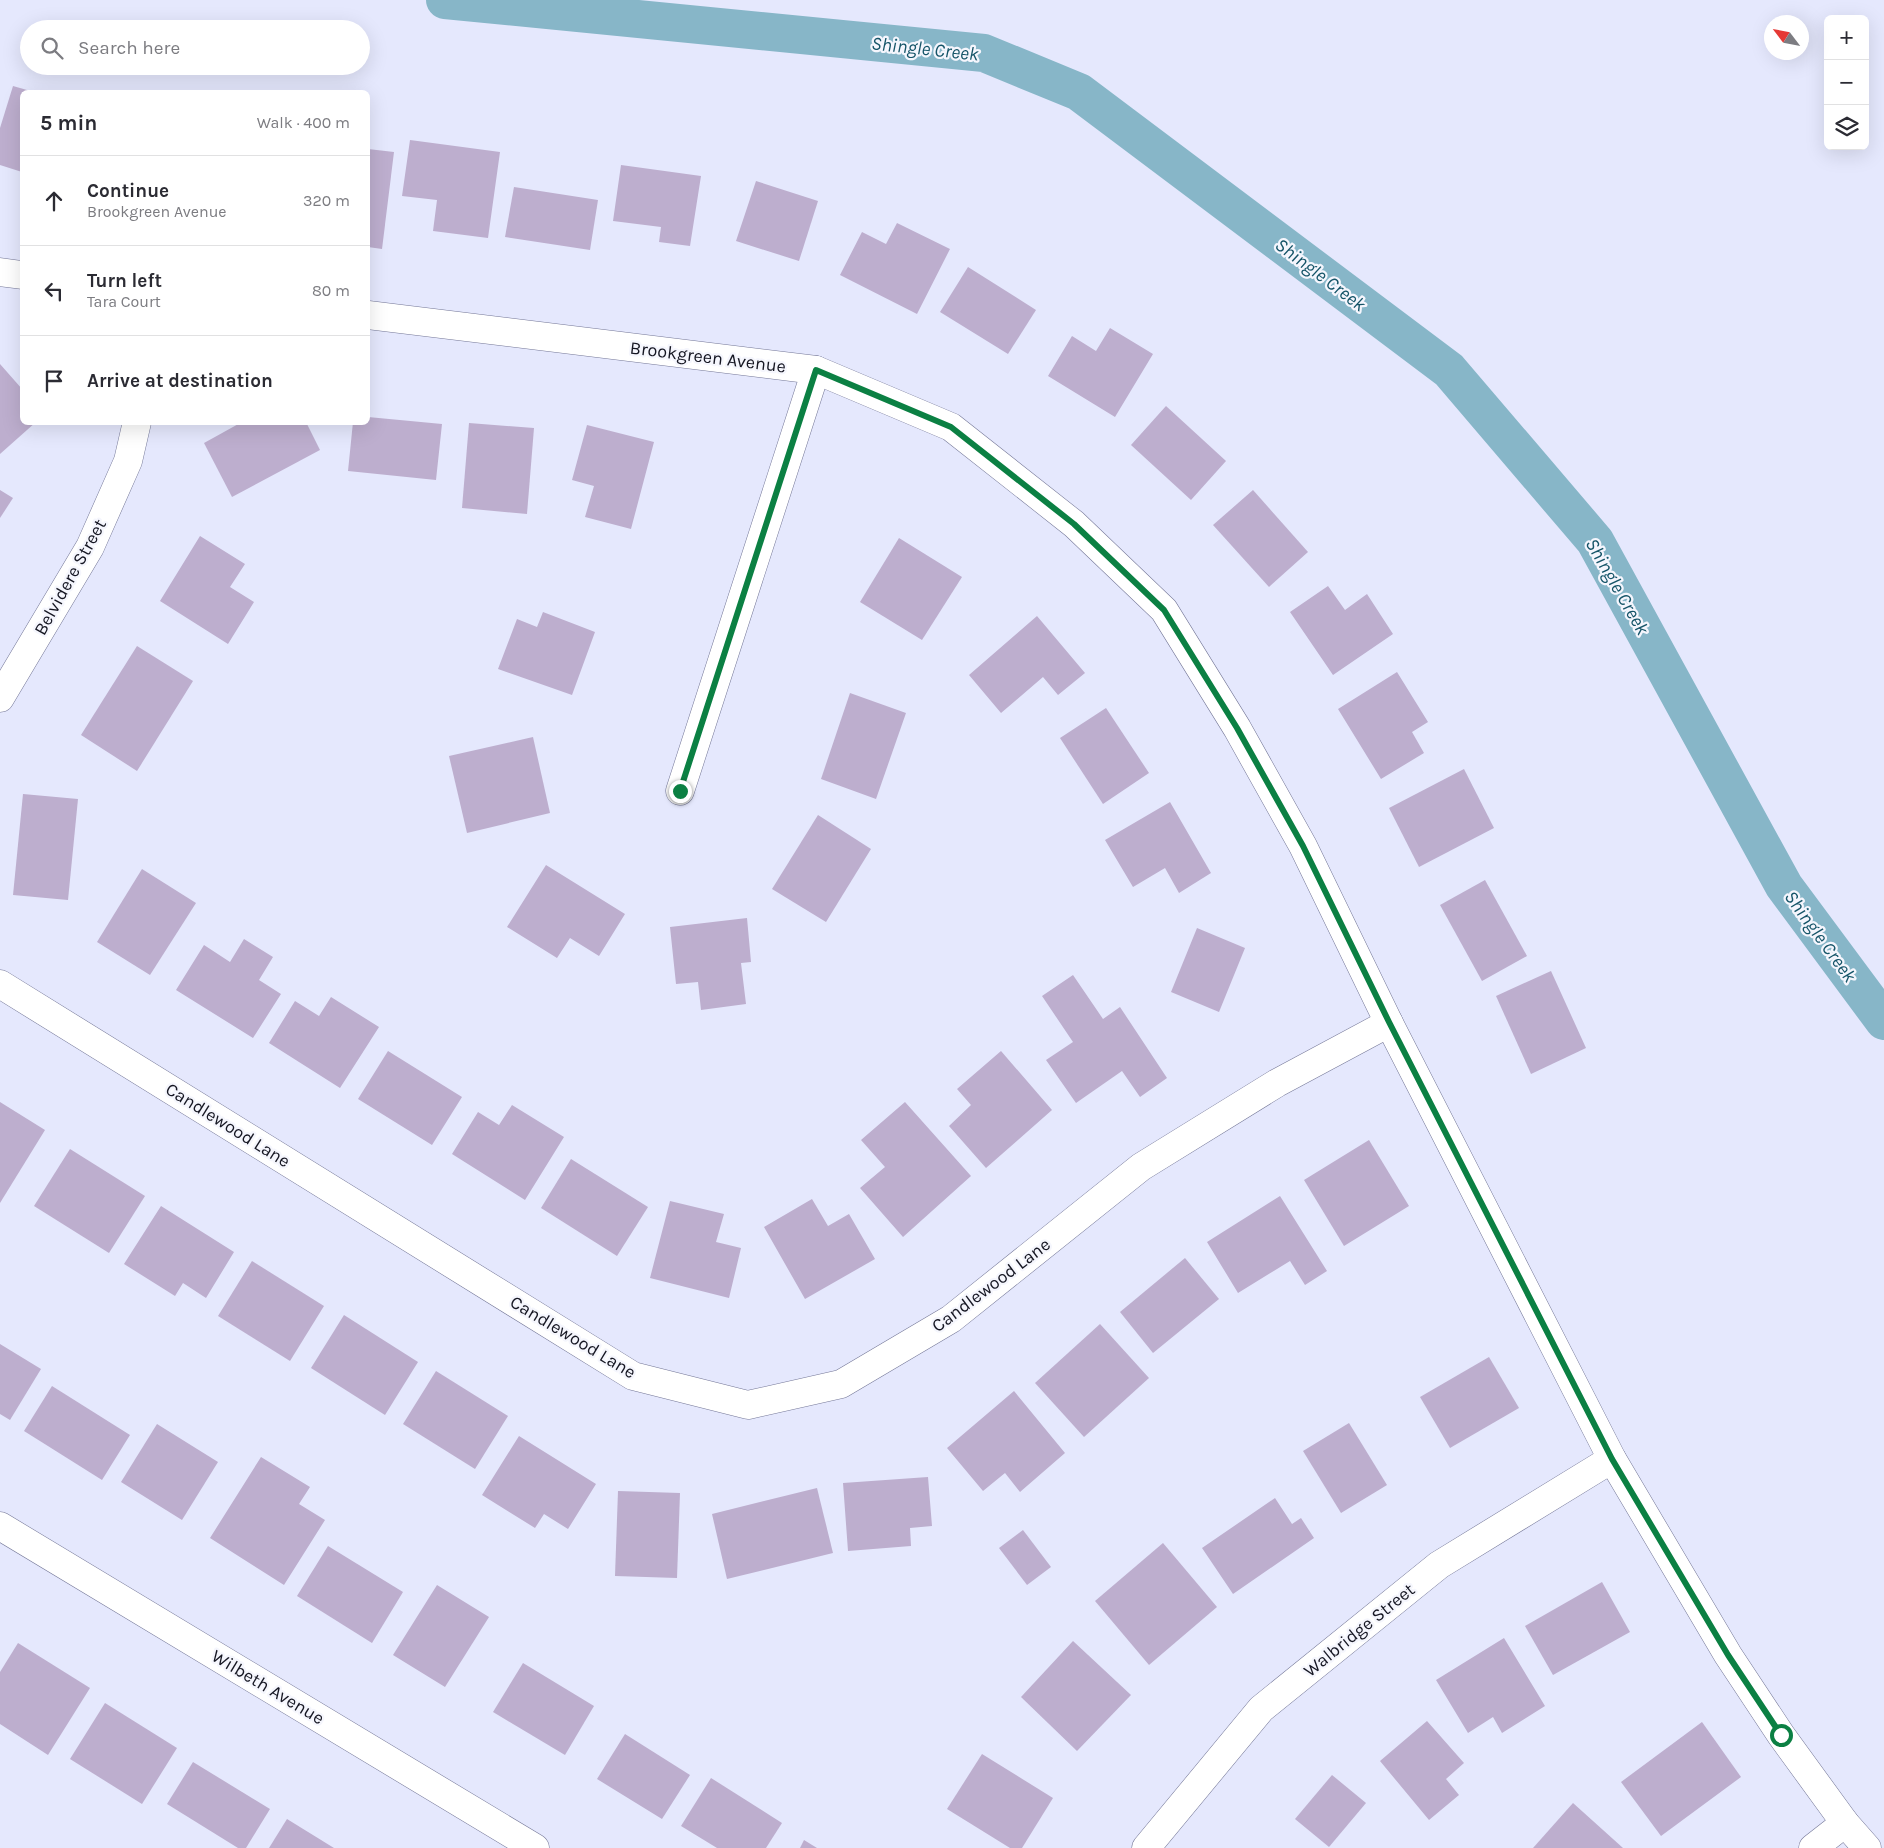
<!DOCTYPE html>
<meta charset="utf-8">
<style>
:root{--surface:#fff;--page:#f2f2f3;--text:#2b2b33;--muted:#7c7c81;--line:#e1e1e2}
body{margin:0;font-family:Karla,sans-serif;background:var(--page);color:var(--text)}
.controls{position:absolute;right:15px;top:15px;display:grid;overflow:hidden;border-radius:8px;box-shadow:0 5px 20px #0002}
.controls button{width:45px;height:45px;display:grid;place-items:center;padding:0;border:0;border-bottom:1px solid var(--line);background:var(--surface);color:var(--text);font:25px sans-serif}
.compass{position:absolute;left:1764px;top:15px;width:45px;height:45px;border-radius:50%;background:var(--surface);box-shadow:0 5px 20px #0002;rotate:302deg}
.stop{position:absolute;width:15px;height:15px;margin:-11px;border:4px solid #0b8043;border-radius:50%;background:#fff}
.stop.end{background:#0b8043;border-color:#fff;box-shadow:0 1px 5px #0008}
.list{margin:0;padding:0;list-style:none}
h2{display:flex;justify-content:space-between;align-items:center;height:65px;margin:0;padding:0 20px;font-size:21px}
h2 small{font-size:16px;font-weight:400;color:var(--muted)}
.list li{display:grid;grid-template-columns:32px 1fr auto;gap:15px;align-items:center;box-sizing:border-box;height:90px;padding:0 20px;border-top:1px solid var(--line)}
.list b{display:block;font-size:19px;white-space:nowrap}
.list p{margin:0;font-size:16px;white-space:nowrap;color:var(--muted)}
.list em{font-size:16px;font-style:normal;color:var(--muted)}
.icon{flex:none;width:28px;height:28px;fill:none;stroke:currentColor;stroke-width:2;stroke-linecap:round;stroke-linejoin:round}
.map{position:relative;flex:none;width:1884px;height:1848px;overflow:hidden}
.search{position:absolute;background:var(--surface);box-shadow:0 5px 20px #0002;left:20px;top:20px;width:350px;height:55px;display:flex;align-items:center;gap:12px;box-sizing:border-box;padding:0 18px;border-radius:28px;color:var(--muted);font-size:19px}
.panel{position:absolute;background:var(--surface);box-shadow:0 5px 20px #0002;left:20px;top:90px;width:350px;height:335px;border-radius:8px}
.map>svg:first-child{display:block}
</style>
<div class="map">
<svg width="1884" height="1848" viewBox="0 0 1884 1848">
<rect width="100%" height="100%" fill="#e5e8fd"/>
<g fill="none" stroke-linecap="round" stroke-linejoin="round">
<path stroke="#87b6c8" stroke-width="38" d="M445 0 984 53 1079 92 1449 370 1595 541 1784 886 1884 1021"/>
</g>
<g fill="#bdaece">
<path d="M13 86 34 92H22V172L0 165V128Z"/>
<path d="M410 140 500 152 488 238 433 231 437 200 402 196Z"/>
<path d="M368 149 394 152 382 249 368 247Z"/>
<path d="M621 165 701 176 690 246 659 242 661 227 613 221Z"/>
<path d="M756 181 818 201 799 261 736 241Z"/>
<path d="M514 187 598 200 590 250 505 237Z"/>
<path d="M897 223 950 249 917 314 840 275 862 232 886 244Z"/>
<path d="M968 267 1036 310 1008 354 940 312Z"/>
<path d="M1110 328 1153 354 1115 417 1048 376 1072 336 1096 351Z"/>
<path d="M0 364 22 389V422H36L0 454Z"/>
<path d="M1166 406 1226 461 1191 500 1131 445Z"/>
<path d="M368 417 442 424 436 480 348 471 353 422H368Z"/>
<path d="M242 422H306L320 450 232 497 204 443Z"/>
<path d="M469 423 534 428 527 514 462 508Z"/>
<path d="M587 425 654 442 631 529 585 517 594 486 572 480Z"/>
<path d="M0 490 13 498 0 518Z"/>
<path d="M1253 490 1308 552 1269 587 1213 525Z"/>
<path d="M200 536 245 564 230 587 254 602 228 644 160 601Z"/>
<path d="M899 538 962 577 922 640 860 602Z"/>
<path d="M1328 586 1345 610 1367 594 1393 634 1333 675 1290 612Z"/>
<path d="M543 612 595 632 572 695 498 669 517 619 537 627Z"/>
<path d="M1037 616 1085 673 1058 695 1043 677 1001 713 969 675Z"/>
<path d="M137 646 193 681 137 771 81 735Z"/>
<path d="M1397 672 1428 722 1412 732 1424 753 1381 779 1338 709Z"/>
<path d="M850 693 906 713 876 799 821 779Z"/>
<path d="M1106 708 1149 773 1103 804 1060 738Z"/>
<path d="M533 737 550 813 467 833 449 756Z"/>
<path d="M1464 769 1494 828 1419 867 1389 808Z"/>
<path d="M23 794 78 799 68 900 13 895Z"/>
<path d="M1170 802 1211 873 1179 893 1165 868 1133 887 1105 840Z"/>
<path d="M818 815 871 849 826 922 772 889Z"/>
<path d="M546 865 625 914 599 956 570 938 557 958 507 927Z"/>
<path d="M142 869 196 903 150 975 97 942Z"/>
<path d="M1485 880 1527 956 1482 981 1440 905Z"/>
<path d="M747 918 751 962 741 963 746 1004 701 1010 698 982 676 984 670 927Z"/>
<path d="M1197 928 1245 948 1219 1012 1171 992Z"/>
<path d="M244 939 273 957 259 980 281 994 253 1038 176 990 204 945 230 962Z"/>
<path d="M1551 971 1586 1048 1531 1074 1496 996Z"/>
<path d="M1073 975 1103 1019 1120 1007 1167 1078 1140 1097 1122 1071 1076 1103 1046 1060 1073 1042 1042 996Z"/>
<path d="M331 997 379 1027 340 1088 269 1043 295 1001 319 1016Z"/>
<path d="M388 1051 462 1097 432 1145 358 1099Z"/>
<path d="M1001 1051 1052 1110 986 1168 949 1126 971 1105 957 1089Z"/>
<path d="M0 1102 45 1130 0 1203Z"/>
<path d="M905 1102 971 1176 903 1237 860 1188 885 1167 861 1140Z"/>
<path d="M512 1105 564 1137 525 1200 452 1154 478 1112 499 1125Z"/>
<path d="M1369 1140 1409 1206 1344 1246 1304 1180Z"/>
<path d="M70 1149 145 1196 109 1253 34 1206Z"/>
<path d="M571 1159 648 1207 617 1256 541 1208Z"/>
<path d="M1280 1196 1327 1271 1305 1285 1290 1261 1238 1293 1207 1242Z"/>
<path d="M812 1199 828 1226 849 1214 875 1259 805 1299 764 1227Z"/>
<path d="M670 1201 724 1214 716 1242 741 1248 729 1298 650 1278Z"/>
<path d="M161 1206 234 1252 206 1298 183 1283 175 1296 124 1264Z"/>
<path d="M1185 1258 1219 1299 1153 1353 1120 1312Z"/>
<path d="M252 1261 324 1306 290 1361 218 1316Z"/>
<path d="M344 1315 418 1362 385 1415 311 1368Z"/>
<path d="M1100 1324 1149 1378 1084 1437 1035 1383Z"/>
<path d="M0 1344 41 1369 10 1420 0 1414Z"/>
<path d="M1489 1357 1519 1408 1450 1448 1420 1397Z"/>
<path d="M436 1371 508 1416 475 1469 403 1424Z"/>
<path d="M52 1386 130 1435 102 1480 24 1431Z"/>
<path d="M1014 1391 1065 1453 1020 1492 1005 1473 983 1491 947 1448Z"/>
<path d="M1349 1423 1387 1485 1341 1513 1303 1451Z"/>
<path d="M157 1424 218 1462 182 1520 121 1482Z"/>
<path d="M519 1436 596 1484 568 1529 544 1514 535 1528 482 1495Z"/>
<path d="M261 1457 310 1487 299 1504 325 1520 284 1585 210 1538Z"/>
<path d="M928 1477 932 1526 910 1528 911 1546 848 1551 843 1483Z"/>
<path d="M817 1488 833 1553 727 1579 712 1514Z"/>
<path d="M618 1491 680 1493 677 1578 615 1576Z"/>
<path d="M1275 1498 1292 1524 1301 1518 1314 1538 1233 1594 1202 1548Z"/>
<path d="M1023 1530 1051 1567 1027 1585 999 1548Z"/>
<path d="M1163 1543 1217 1607 1149 1665 1095 1601Z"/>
<path d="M328 1546 403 1592 372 1643 297 1596Z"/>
<path d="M1602 1582 1630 1632 1553 1675 1525 1626Z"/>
<path d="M437 1585 489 1617 445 1687 393 1655Z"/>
<path d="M1504 1638 1545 1706 1502 1733 1493 1717 1468 1733 1436 1680Z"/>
<path d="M1073 1641 1131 1695 1077 1751 1021 1697Z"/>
<path d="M18 1643 90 1688 48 1755 0 1724V1672Z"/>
<path d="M523 1663 594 1706 565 1755 493 1712Z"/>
<path d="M105 1703 177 1748 142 1804 70 1759Z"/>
<path d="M1427 1721 1464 1763 1446 1779 1459 1795 1429 1820 1380 1761Z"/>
<path d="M1702 1722 1741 1777 1661 1836 1621 1782Z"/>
<path d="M625 1734 690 1775 662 1819 597 1779Z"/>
<path d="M982 1754 1053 1798 1022 1848H1010L947 1809Z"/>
<path d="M193 1762 270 1809 246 1848H238L167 1804Z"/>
<path d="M1332 1775 1366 1803 1329 1847 1295 1819Z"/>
<path d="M711 1778 782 1823 766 1848H717L681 1826Z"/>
<path d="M1573 1803 1623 1848H1533Z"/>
<path d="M287 1819 334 1848H269Z"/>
<path d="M804 1840 817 1848H800Z"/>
</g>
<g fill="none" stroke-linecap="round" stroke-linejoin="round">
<defs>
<g id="minor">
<path d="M0 272 22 275"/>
<path d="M368 315 816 370 951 427 1074 524 1164 610 1237 728 1303 846 1389 1023 1612 1459 1728 1655 1781 1735 1845 1823 1867 1848"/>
<path d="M0 698 90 547 128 461 137 422"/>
<path d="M680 791 816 370"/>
<path d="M0 984 633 1376 748 1405 841 1384 951 1319 1141 1167 1277 1083 1389 1023"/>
<path d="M0 1526 535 1848"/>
<path d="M1146 1848 1261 1709 1439 1565 1612 1459"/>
<path d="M1813 1848 1845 1823"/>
</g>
</defs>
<use href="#minor" stroke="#747797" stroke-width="29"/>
<use href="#minor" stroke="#fff" stroke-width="28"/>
</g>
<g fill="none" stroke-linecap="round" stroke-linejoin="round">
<path stroke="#0b8043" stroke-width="6" d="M680 791 816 370 951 427 1074 524 1164 610 1237 728 1303 846 1389 1022 1612 1459 1728 1655 1781 1735"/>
</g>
<g text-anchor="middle" stroke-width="4.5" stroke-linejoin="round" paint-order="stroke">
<g font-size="18" fill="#151622" stroke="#f5f6fd">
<text transform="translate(708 357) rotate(7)" y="6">Brookgreen Avenue</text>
<text transform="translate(70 577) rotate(-61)" y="6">Belvidere Street</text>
<text transform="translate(228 1125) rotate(32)" y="6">Candlewood Lane</text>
<text transform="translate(991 1285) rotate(-37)" y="6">Candlewood Lane</text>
<text transform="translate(573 1337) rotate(31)" y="6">Candlewood Lane</text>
<text transform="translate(1359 1630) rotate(-39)" y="6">Walbridge Street</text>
<text transform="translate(268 1687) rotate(31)" y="6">Wilbeth Avenue</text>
</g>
<g font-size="19" font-style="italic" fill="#155468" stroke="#f5f6fd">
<text transform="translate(925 48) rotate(6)" y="7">Shingle Creek</text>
<text transform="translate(1321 274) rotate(37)" y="7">Shingle Creek</text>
<text transform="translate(1618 586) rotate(60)" y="7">Shingle Creek</text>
<text transform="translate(1821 936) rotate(54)" y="7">Shingle Creek</text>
</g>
</g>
</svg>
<div class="controls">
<button>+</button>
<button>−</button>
<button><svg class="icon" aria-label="layers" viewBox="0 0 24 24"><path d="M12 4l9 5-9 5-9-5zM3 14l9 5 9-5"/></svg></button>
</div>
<svg class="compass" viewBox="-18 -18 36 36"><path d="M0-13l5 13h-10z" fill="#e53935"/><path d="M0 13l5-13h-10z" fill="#7c7c81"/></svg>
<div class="stop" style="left:1781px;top:1735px"></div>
<div class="stop end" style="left:680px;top:791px"></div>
<div class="search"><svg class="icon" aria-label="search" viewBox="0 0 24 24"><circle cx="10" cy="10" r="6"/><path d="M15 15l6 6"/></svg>Search here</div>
<section class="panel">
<h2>5 min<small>Walk · 400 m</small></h2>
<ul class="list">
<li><svg class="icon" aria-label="ahead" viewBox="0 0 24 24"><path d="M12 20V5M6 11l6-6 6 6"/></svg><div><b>Continue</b><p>Brookgreen Avenue</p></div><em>320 m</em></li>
<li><svg class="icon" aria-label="left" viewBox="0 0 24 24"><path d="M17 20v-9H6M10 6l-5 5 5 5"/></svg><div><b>Turn left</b><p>Tara Court</p></div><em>80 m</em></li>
<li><svg class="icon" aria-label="arrive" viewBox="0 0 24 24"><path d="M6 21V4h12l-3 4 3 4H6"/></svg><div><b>Arrive at destination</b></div></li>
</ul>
</section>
</div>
